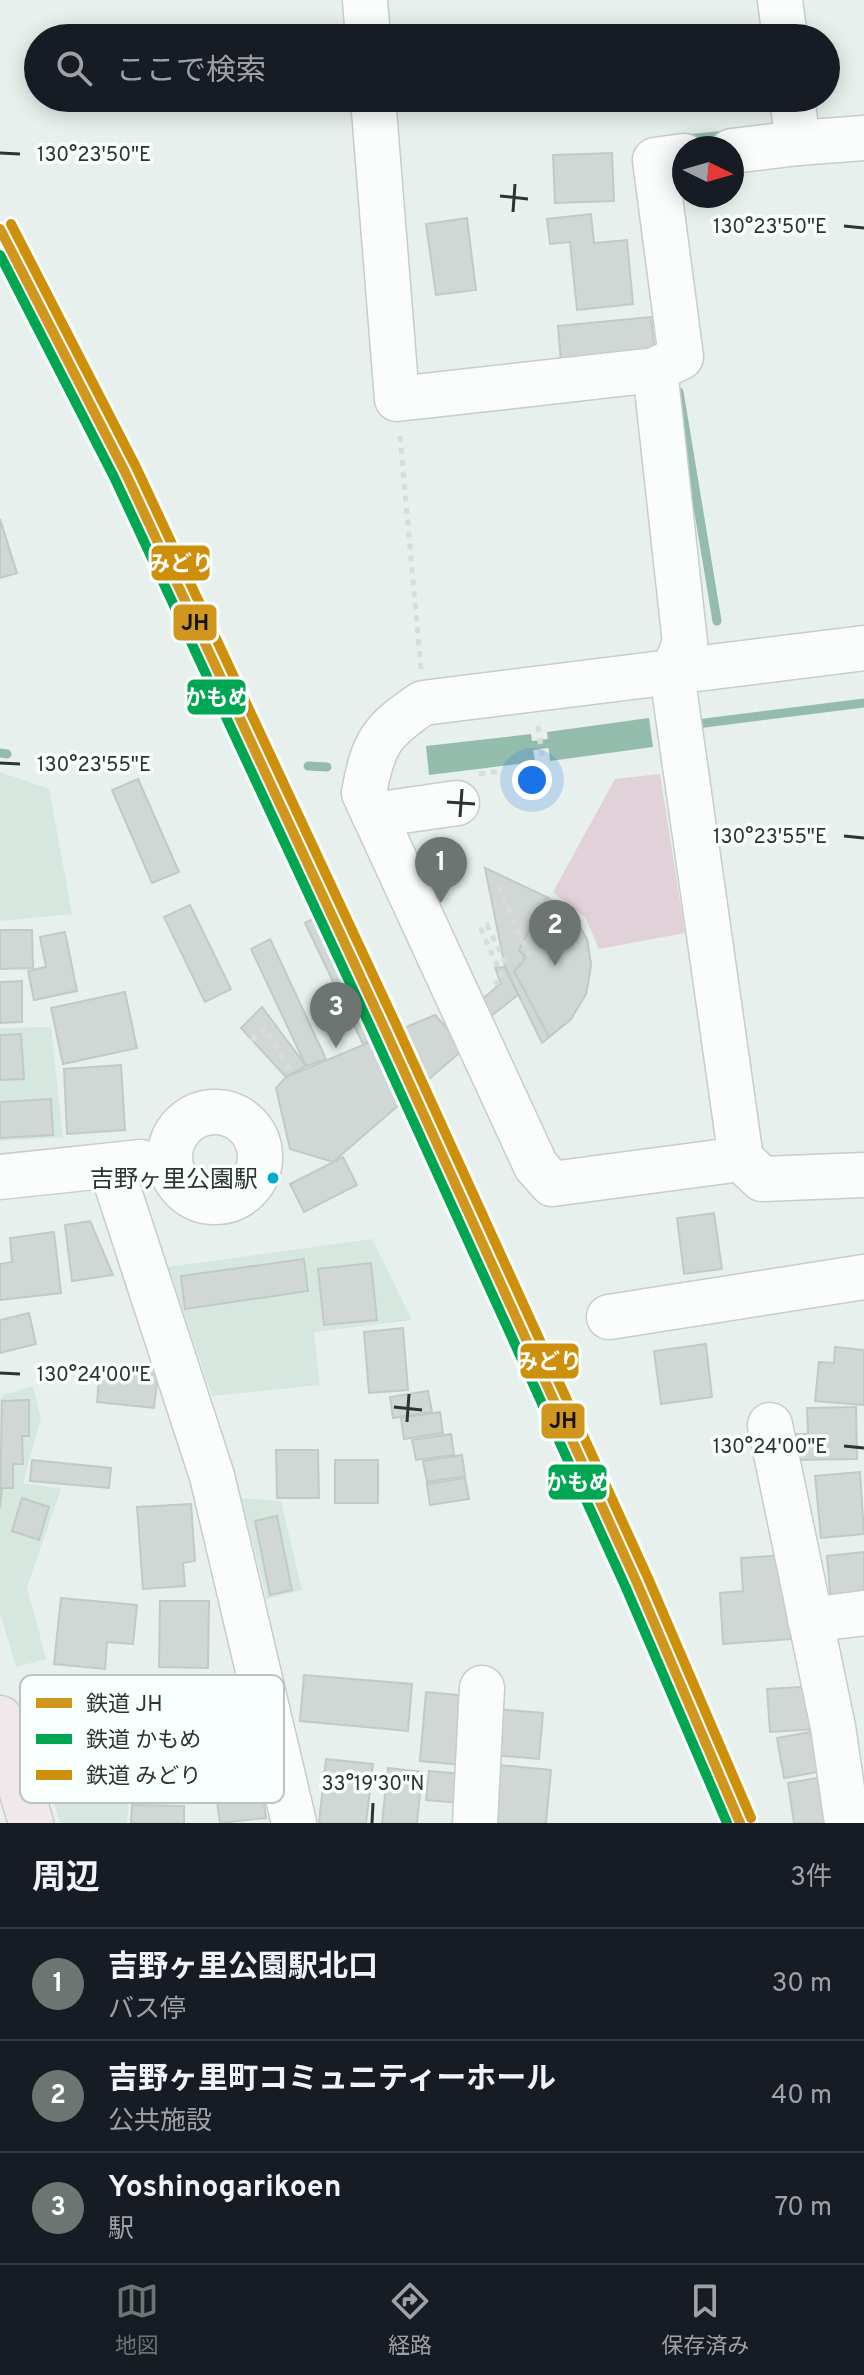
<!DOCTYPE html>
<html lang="ja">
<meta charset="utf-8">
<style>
:root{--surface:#171b24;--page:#242831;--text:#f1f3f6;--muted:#9ea1a6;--line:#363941;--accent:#6d7572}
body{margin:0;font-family:Overpass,"Noto Sans JP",sans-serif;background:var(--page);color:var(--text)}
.compass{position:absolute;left:672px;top:136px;width:72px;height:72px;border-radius:50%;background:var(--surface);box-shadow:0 4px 20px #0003;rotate:95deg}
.you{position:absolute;left:532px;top:780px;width:28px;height:28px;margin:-20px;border:6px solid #fff;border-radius:50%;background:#1a73e8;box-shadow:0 0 0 12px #1a73e833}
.badge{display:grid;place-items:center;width:52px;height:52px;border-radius:50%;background:var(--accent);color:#fff;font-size:26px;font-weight:700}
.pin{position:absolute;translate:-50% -66px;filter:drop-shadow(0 2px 4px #0008)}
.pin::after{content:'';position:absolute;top:42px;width:28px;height:24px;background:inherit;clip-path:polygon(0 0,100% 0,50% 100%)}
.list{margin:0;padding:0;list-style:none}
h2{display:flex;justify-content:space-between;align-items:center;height:104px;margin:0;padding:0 32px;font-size:34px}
h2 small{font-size:26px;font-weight:400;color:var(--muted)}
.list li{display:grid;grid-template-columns:52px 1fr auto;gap:24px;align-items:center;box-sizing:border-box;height:112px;padding:0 32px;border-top:2px solid var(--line)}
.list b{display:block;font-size:30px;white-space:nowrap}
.list p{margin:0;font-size:26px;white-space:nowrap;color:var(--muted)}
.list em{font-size:26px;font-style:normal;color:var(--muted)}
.icon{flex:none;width:44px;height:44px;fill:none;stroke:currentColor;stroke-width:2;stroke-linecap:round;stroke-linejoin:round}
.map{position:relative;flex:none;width:864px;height:1823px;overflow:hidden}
.search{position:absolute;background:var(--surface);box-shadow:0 4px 20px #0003;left:24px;right:24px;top:24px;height:88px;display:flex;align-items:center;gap:20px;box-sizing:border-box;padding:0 28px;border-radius:44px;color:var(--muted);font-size:30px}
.sheet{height:440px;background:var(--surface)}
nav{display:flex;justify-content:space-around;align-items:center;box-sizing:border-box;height:112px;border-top:2px solid var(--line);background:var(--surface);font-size:22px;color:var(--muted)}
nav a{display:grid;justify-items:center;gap:4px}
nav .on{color:var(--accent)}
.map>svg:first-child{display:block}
</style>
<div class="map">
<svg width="864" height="1823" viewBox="0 0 864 1823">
<rect width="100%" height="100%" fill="#e7f0ec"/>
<g fill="#d6e7df">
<path d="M0 772 49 789 72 914 0 921Z"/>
<path d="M51 1027 63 1137 0 1141V1028Z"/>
<path d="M372 1239 412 1320 314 1332 320 1385 212 1396 168 1267Z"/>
<path d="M33 1386 41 1418 23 1483 61 1489 27 1587 46 1659 16 1667 0 1612V1400L3 1395Z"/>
<path d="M241 1498 281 1501 302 1590 267 1599Z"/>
<path d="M155 1737 156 1788 130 1790 127 1823H60L35 1738Z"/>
</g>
<path fill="#e1d1d8" d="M660 774 685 933 599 949 585 917 553 892 615 779Z"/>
<g fill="#94bcac">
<path d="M649 718 653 747 550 761 547 732Z"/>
<path d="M531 734 535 762 429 775 426 746Z"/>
</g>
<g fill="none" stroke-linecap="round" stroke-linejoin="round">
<g stroke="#94bcac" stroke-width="9">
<path d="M686 139 727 135"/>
<path d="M679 392 717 621"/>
<path d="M689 725 864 703"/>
<path d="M522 747 559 742"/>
<path d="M0 753 7 754"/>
<path d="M308 766 327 767"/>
</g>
</g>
<g fill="#d0d7d4" stroke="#c2cac6" stroke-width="2">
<path d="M612 153 614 201 555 203 553 155Z"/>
<path d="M591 214 594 243 627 240 633 304 577 310 570 242 550 244 547 219Z"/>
<path d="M467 218 476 290 436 295 426 224Z"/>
<path d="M651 317 655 353 561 363 558 326Z"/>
<path d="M0 519 17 573 0 578Z"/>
<path d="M138 779 179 872 152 883 112 790Z"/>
<path d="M485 868 547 897 572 914 587 939 591 965 586 994 571 1019 542 1043 505 967Z"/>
<path d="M547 897 572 914 587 939 591 965 586 994 571 1019 549 1037 514 971 523 962 525 956 519 950Z"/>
<path d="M190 905 231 989 205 1002 164 917Z"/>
<path d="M324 913 387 1034 363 1044 305 923Z"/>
<path d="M0 930H32L33 968 0 969Z"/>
<path d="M65 932 77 991 34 1000 28 971 46 967 40 937Z"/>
<path d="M270 939 326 1059 306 1066 251 949Z"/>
<path d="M505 967 518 995 459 1041 448 1029 501 983 495 968Z"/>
<path d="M22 981V1022L0 1023V982Z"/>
<path d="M125 992 137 1048 63 1064 51 1008Z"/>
<path d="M262 1007 306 1066 286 1077 241 1028Z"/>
<path d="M435 1015 465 1048 333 1162 290 1149 276 1088 286 1077Z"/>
<path d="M21 1034 24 1079 0 1080V1035Z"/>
<path d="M121 1065 125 1130 67 1134 64 1069Z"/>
<path d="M51 1099 53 1135 0 1138V1102Z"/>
<path d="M343 1157 357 1185 304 1212 290 1184Z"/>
<path d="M714 1213 722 1269 684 1274 677 1218Z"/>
<path d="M90 1221 113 1275 72 1281 65 1225Z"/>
<path d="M54 1232 61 1293 0 1300V1264L12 1262 10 1238Z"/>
<path d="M304 1259 308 1291 185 1309 181 1276Z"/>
<path d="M371 1263 377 1320 324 1325 318 1269Z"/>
<path d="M29 1313 36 1344 0 1353V1320Z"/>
<path d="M403 1328 408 1390 369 1393 364 1332Z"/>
<path d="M706 1344 712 1397 661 1404 654 1351Z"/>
<path d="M835 1347 864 1350V1405L815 1401 819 1362 834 1363Z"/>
<path d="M100 1369 158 1374 154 1408 97 1402Z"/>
<path d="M428 1391 432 1412 393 1418 390 1397Z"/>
<path d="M29 1400V1436H22L23 1464H13V1488H2L0 1508 2 1401Z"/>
<path d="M856 1407 857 1459 792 1460V1434H808L807 1408Z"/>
<path d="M440 1412 443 1433 404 1439 401 1418Z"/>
<path d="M451 1434 454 1455 416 1460 412 1440Z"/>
<path d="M276 1450H318L319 1498H277Z"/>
<path d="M462 1455 465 1476 427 1482 423 1461Z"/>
<path d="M32 1460 111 1468 109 1488 30 1481Z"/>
<rect x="335" y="1460" width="43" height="43"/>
<path d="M860 1472 864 1534 821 1538 815 1476Z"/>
<path d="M465 1478 469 1499 430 1505 427 1484Z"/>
<path d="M22 1498 49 1507 39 1540 12 1531Z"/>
<path d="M191 1504 195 1561 183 1563 185 1586 143 1589 137 1507Z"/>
<path d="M277 1516 292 1590 270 1595 255 1521Z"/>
<path d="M864 1552V1601L831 1604 827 1556Z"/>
<path d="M786 1555 791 1639 723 1644 720 1593 743 1591 741 1558Z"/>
<path d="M61 1598 137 1605 133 1644 107 1642 105 1669 54 1664Z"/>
<path d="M160 1601H209L208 1668 159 1667Z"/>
<path d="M304 1675 412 1684 408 1731 300 1721Z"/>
<path d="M816 1686 819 1729 770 1732 767 1689Z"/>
<path d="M426 1692 468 1696 462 1765 420 1761Z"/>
<path d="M498 1709 543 1713 539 1759 494 1755Z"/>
<path d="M811 1732 818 1772 784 1778 777 1738Z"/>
<path d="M326 1759 373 1764 366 1823H319Z"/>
<path d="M499 1765 551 1770 546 1823H494Z"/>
<path d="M388 1768 422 1772 417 1823H382Z"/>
<path d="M429 1771 464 1774 461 1803 426 1800Z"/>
<path d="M260 1774 266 1818 220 1823 214 1780Z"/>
<path d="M823 1777 831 1823H794L788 1783Z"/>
<path d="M132 1805 184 1806V1823H131Z"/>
</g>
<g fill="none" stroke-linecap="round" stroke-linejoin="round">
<defs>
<g id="minor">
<path d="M365 0 368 38"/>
<path d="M780 0 785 38"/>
<path d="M373 98 397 399 655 370 681 357 655 160 684 156"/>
<path d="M798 143 864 138"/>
<path d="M732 151 798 143 792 98"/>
<path d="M655 370 685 643 672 674 741 1159 762 1179 864 1175"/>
<path d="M374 815 457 803"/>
<circle cx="215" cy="1157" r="45"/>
<path d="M741 1159 552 1184 536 1166 364 793C373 743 381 731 423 703L864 648"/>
<path d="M111 1167 212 1476 294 1823"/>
<path d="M0 1177 141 1162"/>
<path d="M609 1317 864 1277"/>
<path d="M770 1425 833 1727 847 1823"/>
<path d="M810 1620 864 1613"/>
<path d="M475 1823 482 1688"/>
</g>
<path id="highway" d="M0 1718 31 1823"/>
</defs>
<use href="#minor" stroke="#c6cdca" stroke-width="47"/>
<use href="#highway" stroke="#c8cdca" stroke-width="47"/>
<g stroke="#dadcdc" stroke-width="5" stroke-dasharray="6 6" stroke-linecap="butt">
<path d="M400 436 421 669"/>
<path d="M538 726 543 762"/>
<path d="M479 774 502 771"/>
<path d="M498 886 529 955"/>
<path d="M494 984 503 979 481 929 487 925 507 966"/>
<path d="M252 1040 265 1028 292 1073"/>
</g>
<use href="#minor" stroke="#fbfdfc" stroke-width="44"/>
<use href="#highway" stroke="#f0e8eb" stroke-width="44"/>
<defs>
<path id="rail-1" d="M0 229 125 472 382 1023 637 1583 740 1823"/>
<path id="rail-2" d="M0 255 114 477 371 1028 626 1588 727 1823"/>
<path id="rail-3" d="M11 224 136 467 393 1018 648 1578 751 1818"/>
</defs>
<use href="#rail-1" stroke="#f8fffc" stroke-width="16"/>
<use href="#rail-2" stroke="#f8fffc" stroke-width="16"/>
<use href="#rail-3" stroke="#f8fffc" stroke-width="16"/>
<use href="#rail-1" stroke="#d1961d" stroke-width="10"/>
<use href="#rail-2" stroke="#00a651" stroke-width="10"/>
<use href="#rail-3" stroke="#ce8f0a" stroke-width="10"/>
</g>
<path fill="none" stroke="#2c3330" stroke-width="3" d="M0 153 20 154M500 196 528 199M513 212 515 184M844 226 864 228M0 763 20 764M447 802 475 804M460 817 462 789M844 836 864 838M0 1373 20 1374M394 1407 422 1410M407 1422 409 1394M844 1446 864 1448M372 1823 373 1803"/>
<circle fill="#00a9ce" stroke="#f8fffc" stroke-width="3" cx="273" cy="1178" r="7"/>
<g text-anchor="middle" stroke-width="7" stroke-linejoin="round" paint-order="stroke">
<g font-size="24" fill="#2c3330" stroke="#f8fffc" text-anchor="end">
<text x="258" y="1187">吉野ヶ里公園駅</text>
</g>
</g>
<rect x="20" y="1675" width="264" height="128" rx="12" fill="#f8fffc" stroke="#bbc2bf" stroke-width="2"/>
<rect x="36" y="1698" width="36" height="10" fill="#d1961d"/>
<rect x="36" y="1734" width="36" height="10" fill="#00a651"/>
<rect x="36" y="1770" width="36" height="10" fill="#ce8f0a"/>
<g font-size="22" fill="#2c3330">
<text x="86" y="1711">鉄道 JH</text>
<text x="86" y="1747">鉄道 かもめ</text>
<text x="86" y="1783">鉄道 みどり</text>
</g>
<g font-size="20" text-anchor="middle" fill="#2c3330" stroke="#f8fffc" stroke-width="7" stroke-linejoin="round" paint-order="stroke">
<text x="94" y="161">130°23'50"E</text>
<text x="770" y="233">130°23'50"E</text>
<text x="94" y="771">130°23'55"E</text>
<text x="770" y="843">130°23'55"E</text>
<text x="94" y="1381">130°24'00"E</text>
<text x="770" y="1453">130°24'00"E</text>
<text x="373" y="1790">33°19'30"N</text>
</g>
<g stroke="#f8fffc" stroke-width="3">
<rect x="150" y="544" width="61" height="38" rx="8" fill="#ce8f0a"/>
<rect x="172" y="603" width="46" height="39" rx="8" fill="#d1961d"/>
<rect x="186" y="678" width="61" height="38" rx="8" fill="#00a651"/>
<rect x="519" y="1342" width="61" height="38" rx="8" fill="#ce8f0a"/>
<rect x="540" y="1402" width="46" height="38" rx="8" fill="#d1961d"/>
<rect x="547" y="1463" width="61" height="38" rx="8" fill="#00a651"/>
</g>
<g font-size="22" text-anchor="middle" font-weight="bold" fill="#fff">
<text x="181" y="571">みどり</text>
<text x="217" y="705">かもめ</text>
<text x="549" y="1369">みどり</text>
<text x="578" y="1490">かもめ</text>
</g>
<g font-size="22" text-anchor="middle" font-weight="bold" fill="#111">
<text x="195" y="630">JH</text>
<text x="563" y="1428">JH</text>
</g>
</svg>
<svg class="compass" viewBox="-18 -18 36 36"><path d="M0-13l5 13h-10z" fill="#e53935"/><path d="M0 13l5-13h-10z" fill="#9ea1a6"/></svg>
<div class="you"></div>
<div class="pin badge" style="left:441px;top:903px">1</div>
<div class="pin badge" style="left:555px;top:966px">2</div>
<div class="pin badge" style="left:336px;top:1048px">3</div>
<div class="search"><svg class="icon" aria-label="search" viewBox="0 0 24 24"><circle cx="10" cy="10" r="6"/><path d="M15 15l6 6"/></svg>ここで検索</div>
</div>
<section class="sheet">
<h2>周辺<small>3件</small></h2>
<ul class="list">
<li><span class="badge">1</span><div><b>吉野ヶ里公園駅北口</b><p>バス停</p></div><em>30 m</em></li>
<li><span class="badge">2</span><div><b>吉野ヶ里町コミュニティーホール</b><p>公共施設</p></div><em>40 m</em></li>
<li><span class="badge">3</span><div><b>Yoshinogarikoen</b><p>駅</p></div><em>70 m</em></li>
</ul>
</section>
<nav>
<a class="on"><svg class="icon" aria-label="map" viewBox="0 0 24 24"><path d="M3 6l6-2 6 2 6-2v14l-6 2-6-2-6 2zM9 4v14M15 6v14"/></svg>地図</a>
<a><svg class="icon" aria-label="directions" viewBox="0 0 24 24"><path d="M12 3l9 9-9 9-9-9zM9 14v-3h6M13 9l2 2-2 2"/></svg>経路</a>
<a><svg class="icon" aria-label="saved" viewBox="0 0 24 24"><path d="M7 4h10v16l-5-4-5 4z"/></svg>保存済み</a>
</nav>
